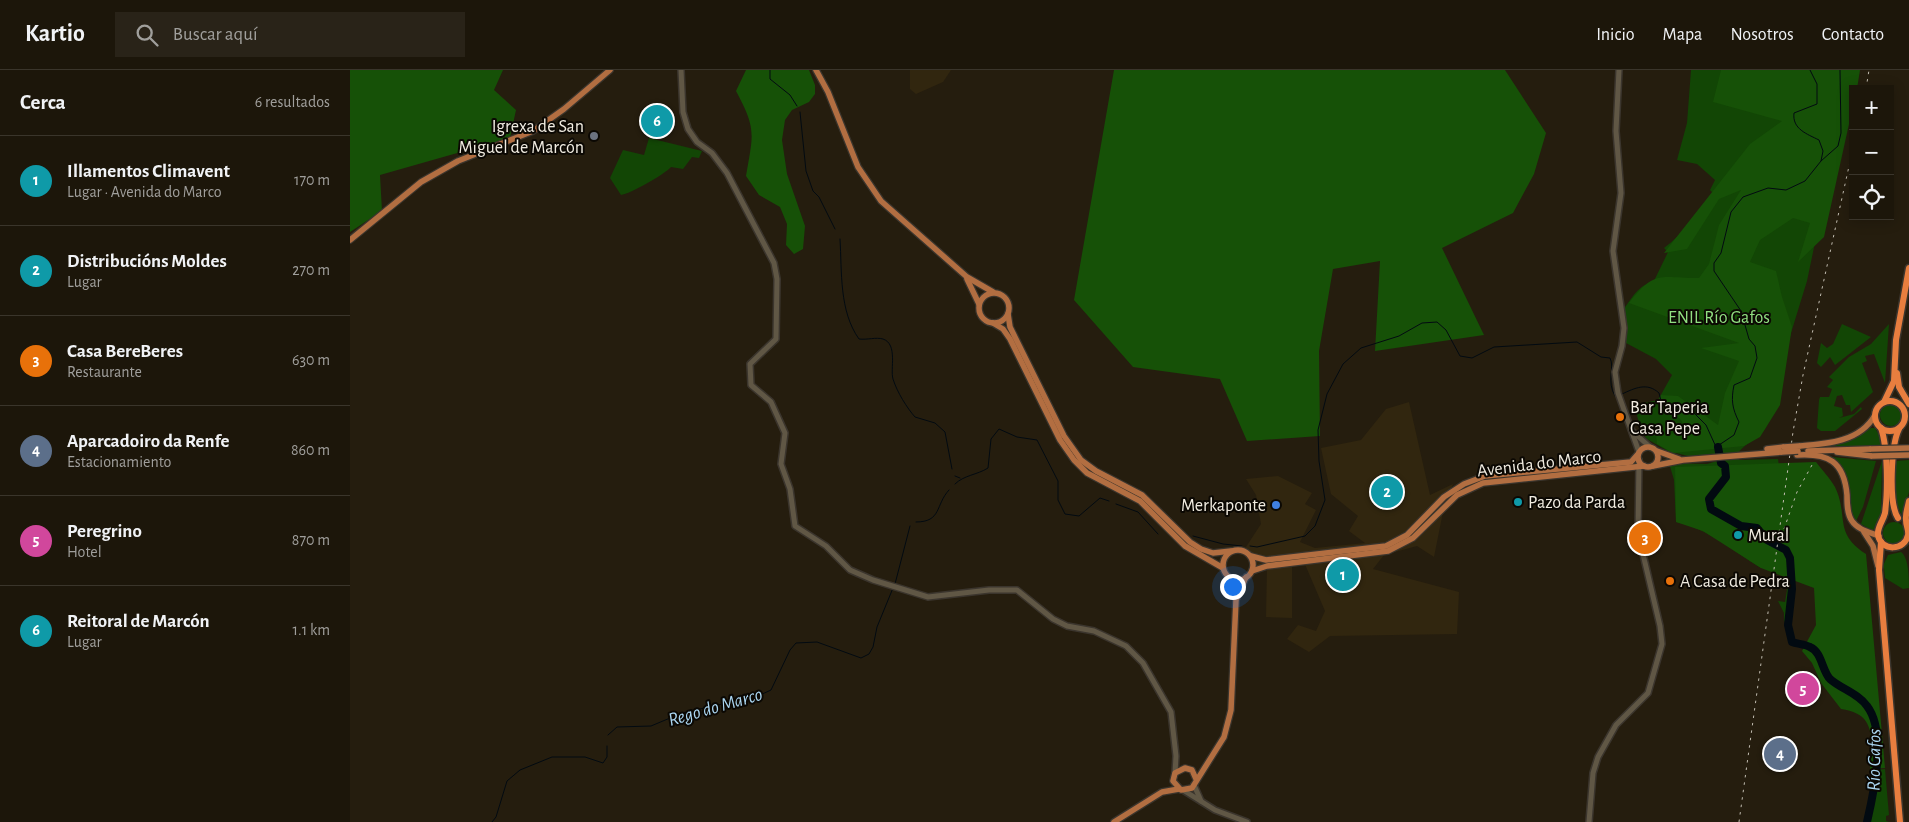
<!DOCTYPE html>
<html lang="es">
<meta charset="utf-8">
<style>
:root{--surface:#1c160a;--page:#292318;--text:#f1f3f6;--muted:#a09f9c;--line:#3a352b;--accent:#ea580c}
body{margin:0;font-family:"Alegreya Sans",sans-serif;background:var(--page);color:var(--text)}
.controls{position:absolute;right:15px;top:15px;display:grid;overflow:hidden;border-radius:0px;box-shadow:0 2px 12px #0003}
.controls button{width:45px;height:45px;display:grid;place-items:center;padding:0;border:0;border-bottom:1px solid var(--line);background:var(--surface);color:var(--text);font:25px sans-serif}
.you{position:absolute;left:882px;top:516px;width:18px;height:18px;margin:-12px;border:4px solid #fff;border-radius:50%;background:#1a73e8;box-shadow:0 0 0 8px #1a73e833}
.badge{display:grid;place-items:center;width:32px;height:32px;border-radius:50%;background:var(--accent);color:#fff;font-size:16px;font-weight:700}
.pin{position:absolute;translate:-50% -50%;border:2px solid #fff;box-shadow:0 1px 5px #0006}
.list{margin:0;padding:0;list-style:none}
h2{display:flex;justify-content:space-between;align-items:center;height:65px;margin:0;padding:0 20px;font-size:21px}
h2 small{font-size:16px;font-weight:400;color:var(--muted)}
.list li{display:grid;grid-template-columns:32px 1fr auto;gap:15px;align-items:center;box-sizing:border-box;height:90px;padding:0 20px;border-top:1px solid var(--line)}
.list b{display:block;font-size:19px;white-space:nowrap}
.list p{margin:0;font-size:16px;white-space:nowrap;color:var(--muted)}
.list em{font-size:16px;font-style:normal;color:var(--muted)}
.icon{flex:none;width:28px;height:28px;fill:none;stroke:currentColor;stroke-width:2;stroke-linecap:round;stroke-linejoin:round}
.map{position:relative;flex:none;width:1559px;height:752px;overflow:hidden}
header{display:flex;align-items:center;gap:30px;box-sizing:border-box;height:70px;padding:0 25px;background:var(--surface);border-bottom:1px solid var(--line)}
header strong{font-size:24px}
nav{display:flex;gap:28px;margin-inline-start:auto;font-size:18px}
.search{width:350px;height:45px;background:var(--page);display:flex;align-items:center;gap:12px;box-sizing:border-box;padding:0 18px;border-radius:0px;color:var(--muted);font-size:19px}
main{display:flex}
aside{flex:1;background:var(--surface)}
.map>svg:first-child{display:block}
</style>
<header>
<strong>Kartio</strong>
<div class="search"><svg class="icon" aria-label="search" viewBox="0 0 24 24"><circle cx="10" cy="10" r="6"/><path d="M15 15l6 6"/></svg>Buscar aquí</div>
<nav><a>Inicio</a><a>Mapa</a><a>Nosotros</a><a>Contacto</a></nav>
</header>
<main>
<aside>
<h2>Cerca<small>6 resultados</small></h2>
<ul class="list">
<li><span class="badge" style="background:#0f9aa8">1</span><div><b>Illamentos Climavent</b><p>Lugar · Avenida do Marco</p></div><em>170 m</em></li>
<li><span class="badge" style="background:#0f9aa8">2</span><div><b>Distribucións Moldes</b><p>Lugar</p></div><em>270 m</em></li>
<li><span class="badge" style="background:#e8710a">3</span><div><b>Casa BereBeres</b><p>Restaurante</p></div><em>630 m</em></li>
<li><span class="badge" style="background:#5c6f8a">4</span><div><b>Aparcadoiro da Renfe</b><p>Estacionamiento</p></div><em>860 m</em></li>
<li><span class="badge" style="background:#d1479c">5</span><div><b>Peregrino</b><p>Hotel</p></div><em>870 m</em></li>
<li><span class="badge" style="background:#0f9aa8">6</span><div><b>Reitoral de Marcón</b><p>Lugar</p></div><em>1.1 km</em></li>
</ul>
</aside>
<div class="map">
<svg width="1559" height="752" viewBox="0 0 1559 752">
<rect width="100%" height="100%" fill="#251d0e"/>
<g fill="#31260f">
<path d="M560 0H601L593 12 566 24 560 19Z"/>
<path d="M1059 332 1080 425 1103 414 1093 442 1084 487 1067 476 1034 485 1023 499 1109 522 1107 564 980 566 959 582 937 569 948 555 966 561 975 541 954 492 942 493V548L916 547 917 496 902 501 901 486 894 480 911 454 906 425 896 409 928 406 962 423 955 434 966 440 950 472 965 478 1015 473 999 461 1008 446 981 424 971 378 1011 370 1036 339Z"/>
</g>
<g fill="#124605">
<path d="M1341 0H1501L1457 211 1441 263 1418 353C1412 369 1398 370 1388 383L1389 390 1428 389 1444 502 1442 542 1434 552V543L1428 531 1435 532 1440 502 1414 493 1411 498C1383 481 1359 459 1326 452L1324 410 1319 393 1357 394 1367 391V385L1338 386 1318 381 1297 369 1292 363 1284 335 1308 330 1322 305 1306 289 1276 273 1273 240C1281 230 1289 213 1303 213L1318 182 1314 178C1334 163 1348 143 1363 123L1360 120 1365 110 1347 94 1327 90 1337 53Z"/>
<path d="M299 68 352 81 349 88 342 87 333 99 321 97C315 104 280 124 271 125L260 108 273 80 294 85Z"/>
<path d="M1492 254 1521 267 1485 295 1480 287 1471 297 1467 293 1471 273 1477 278 1483 274Z"/>
<path d="M1539 254 1535 313 1524 284 1515 286 1517 291 1512 293 1523 322 1501 342 1500 335H1496L1492 325 1487 326 1484 336 1492 338 1493 346 1489 348 1504 344 1511 337 1512 339 1485 361H1471L1467 358 1469 330 1470 327H1479L1482 319 1477 317 1483 310 1479 307 1499 287 1521 274Z"/>
<circle cx="1541" cy="345" r="11"/>
<path d="M1521 358H1525L1529 365 1532 376H1471L1505 367Z"/>
<path d="M1481 387 1526 391 1513 437 1506 451C1493 435 1508 410 1481 387Z"/>
<path d="M1559 390V422L1552 445 1546 433 1545 391Z"/>
<path d="M1532 391 1531 443 1523 461 1511 454Z"/>
<circle cx="1544" cy="463" r="11"/>
<path d="M1551 482C1559 488 1559 508 1559 518L1553 519 1535 508 1534 498H1532L1538 485Z"/>
<path d="M1535 699 1539 745 1536 746V751L1539 752H1519L1526 717V700Z"/>
</g>
<g fill="#165107">
<path d="M0 0H153L144 20 166 40 160 68 30 105 32 141 0 162Z"/>
<path d="M396 0H459L465 15V24L459 32 442 40 435 50 432 70 437 104 455 156 453 179 444 184 436 175 437 154 430 137 409 125 396 106C403 64 407 60 386 21Z"/>
<path d="M764 0H1155L1196 63 1184 104 1163 143 1092 178 1134 265 1025 281 1030 191 983 199 969 281 970 366 897 371 870 309 783 297 724 230Z"/>
<path d="M1371 0H1510L1507 19H1503V36L1474 167 1448 192 1460 153 1443 148 1410 170 1400 192 1426 201 1432 227 1442 257 1430 335 1410 367 1394 376 1323 383 1307 374 1306 364 1337 363 1331 350 1308 330 1311 325 1328 326 1368 355 1375 323 1389 291 1351 278 1389 273 1279 233C1305 199 1310 208 1349 208L1359 194 1369 155 1391 120 1369 129 1337 179 1314 183 1400 74 1432 51 1363 32Z"/>
<path d="M1466 392C1472 400 1480 408 1485 417 1499 446 1483 463 1516 484L1535 698 1520 699C1521 670 1528 644 1491 639L1471 613 1462 593 1452 581 1466 555 1464 518 1411 498 1353 461 1326 452 1325 397Z"/>
</g>
<g fill="none" stroke-linecap="round" stroke-linejoin="round">
<g stroke="#020a11" stroke-width="1">
<path d="M420 0V9L440 25 447 36"/>
<path d="M450 42 456 101 463 121 469 127 485 159"/>
<path d="M1471 91 1488 76 1491 63 1490 0"/>
<path d="M490 169C492 202 489 241 509 269 517 270 526 267 533 269 548 274 540 299 543 309 547 322 557 338 565 347L585 353 595 362 602 399"/>
<path d="M1272 324C1285 318 1297 312 1309 323L1312 335 1340 339 1356 355 1366 377 1384 365 1389 352C1382 338 1381 330 1384 315L1400 308 1407 288 1405 276 1399 269 1391 241 1364 201V193L1371 183 1381 142 1393 127 1418 118 1436 120 1455 111 1471 91 1473 81 1469 70C1457 64 1442 59 1444 43L1467 34V14L1460 0"/>
<path d="M605 406 610 408"/>
<path d="M605 414C614 405 627 405 638 398L641 369 649 359 667 367 687 370 708 411V430L715 444 729 446 750 428 759 431"/>
<path d="M766 434 788 442 808 464"/>
<path d="M566 452C592 452 585 435 599 420"/>
<path d="M843 466 873 474 892 476"/>
<path d="M900 476 907 477 955 466 965 456 975 430 969 391 968 360 977 324 993 294 1011 278 1049 266 1072 253 1087 252 1096 260 1110 286 1122 288 1144 277 1227 272 1251 287 1260 288C1265 298 1256 311 1265 326"/>
<path d="M545 514 560 456"/>
<path d="M258 665 267 657 301 656 332 643 408 626 421 620 440 580 446 573 467 572 511 588 519 584 523 577 527 557 543 518"/>
<path d="M142 752 146 747 157 711 170 700 202 687H235L253 693 257 687V676"/>
</g>
<path stroke="#020a11" stroke-width="8" d="M1368 377 1371 393 1375 396 1376 407 1359 429 1361 439 1391 456 1407 458 1417 470 1436 480 1440 488 1442 519 1438 555 1442 572C1447 574 1455 574 1460 577 1472 582 1472 601 1480 609 1491 619 1508 623 1517 636 1537 662 1524 722 1517 752"/>
<defs>
<g id="secondary">
<path d="M331 0 333 42 338 59 347 72 362 83 377 103 424 193 427 209 426 269 400 294 401 315 421 332 435 363 431 394 440 419 445 456 476 476 500 500 523 510 578 527 639 520H667L703 549 717 556 744 561 776 576 793 593 821 642 826 686 825 703"/>
<path d="M1269 0 1266 61 1271 123 1263 181 1274 258 1272 276 1265 302 1268 323 1289 382"/>
<path d="M1282 361 1300 377"/>
<path d="M844 715 851 731"/>
<path d="M833 720 865 740 897 752"/>
<path d="M1239 752 1243 703 1248 687 1266 655 1298 623 1312 574 1310 556 1288 463 1289 390"/>
</g>
<g id="primary">
<path d="M466 0 478 22 508 97 531 131 617 207 643 222"/>
<path d="M0 170 71 112 108 91 183 61 214 39 260 0"/>
<path d="M617 209 629 234"/>
<circle cx="644" cy="238" r="15"/>
<path d="M658 244 660 257 714 366 731 390 746 401 792 425 840 472 851 479 863 483 881 481"/>
<path d="M643 253 653 259 660 269 710 370 724 390 737 403 790 431 835 476 873 498"/>
<path d="M1449 376C1477 374 1510 372 1525 345"/>
<circle cx="1298" cy="387" r="10"/>
<path d="M1417 379 1434 377"/>
<path d="M1307 381 1329 389"/>
<path d="M1458 381 1521 379"/>
<path d="M1487 382 1522 386"/>
<path d="M1447 385C1478 383 1494 391 1497 425 1497 433 1497 444 1502 451 1508 460 1519 462 1529 466"/>
<path d="M1303 396 1333 390 1432 382"/>
<path d="M1514 462 1523 476 1528 496"/>
<circle cx="888" cy="495" r="15"/>
<path d="M901 486 916 490 1036 476 1057 465 1094 427 1114 414 1135 406 1281 392 1288 384"/>
<path d="M902 501 917 496 1038 481 1063 468 1107 425 1133 413 1294 396"/>
<path d="M887 528 896 507"/>
<path d="M846 709 842 700 835 698 825 703 823 711 831 720 842 718 874 667 881 640 886 530 881 508"/>
<path d="M764 752 812 722 829 719"/>
</g>
<g id="highway">
<path d="M1547 303 1549 317 1559 334"/>
<circle cx="1540" cy="346" r="15"/>
<path d="M1534 332 1544 311 1546 270 1559 198"/>
<path d="M1531 358C1538 378 1538 421 1535 443 1533 451 1527 457 1528 465 1531 482 1555 481 1558 465 1559 460 1556 456 1556 450 1555 444 1558 437 1559 431"/>
<path d="M1548 448C1538 433 1541 375 1549 359"/>
<path d="M1531 472 1529 500 1550 752"/>
</g>
</defs>
<use href="#secondary" stroke="#3b352d" stroke-width="8"/>
<use href="#primary" stroke="#3b352d" stroke-width="8"/>
<use href="#highway" stroke="#3b352d" stroke-width="9"/>
<use href="#secondary" stroke="#605745" stroke-width="5"/>
<use href="#primary" stroke="#b26e41" stroke-width="5.5"/>
<use href="#highway" stroke="#e87e3f" stroke-width="6"/>
<g stroke="#c3beb2" stroke-width="1" stroke-dasharray="2.5 5" stroke-linecap="butt">
<path d="M1516 19 1519 0"/>
<path d="M1434 459 1447 422 1462 395"/>
<path d="M1389 752 1443 362 1453 305 1503 78"/>
</g>
<defs>
<g id="primary-bridge">
<path d="M1434 377 1449 376"/>
<path d="M1521 379 1559 378"/>
<path d="M1432 382 1448 381"/>
<path d="M1522 386 1559 385"/>
</g>
</defs>
<use href="#primary-bridge" stroke="#3b352d" stroke-width="8" stroke-linecap="butt"/>
<use href="#primary-bridge" stroke="#b26e41" stroke-width="5.5"/>
</g>
<circle fill="#6b7280" stroke="#0b0803" stroke-width="2" cx="244" cy="66" r="5"/>
<g fill="#e8710a" stroke="#0b0803" stroke-width="2">
<circle cx="1270" cy="347" r="5"/>
<circle cx="1320" cy="511" r="5"/>
</g>
<g fill="#0f9aa8" stroke="#0b0803" stroke-width="2">
<circle cx="1168" cy="432" r="5"/>
<circle cx="1388" cy="465" r="5"/>
</g>
<circle fill="#3f7fe0" stroke="#0b0803" stroke-width="2" cx="926" cy="435" r="5"/>
<g text-anchor="middle" stroke-width="4" stroke-linejoin="round" paint-order="stroke">
<g font-size="18" fill="#f1ece1" stroke="#0b0803" text-anchor="start">
<text x="234" y="62" text-anchor="end">Igrexa de San<tspan x="234" dy="21">Miguel de Marcón</tspan></text>
<text x="1280" y="343">Bar Taperia<tspan x="1280" dy="21">Casa Pepe</tspan></text>
<text x="1178" y="438">Pazo da Parda</text>
<text x="916" y="441" text-anchor="end">Merkaponte</text>
<text x="1398" y="471">Mural</text>
<text x="1330" y="517">A Casa de Pedra</text>
</g>
<g font-size="18" fill="#91df81" stroke="#0b0803">
<text x="1369" y="253">ENIL Río Gafos</text>
</g>
<g font-size="18" fill="#f1ece1" stroke="#0b0803">
<text transform="translate(1189 393) rotate(-7)" y="6">Avenida do Marco</text>
</g>
<g font-size="19" font-style="italic" fill="#abd6f1" stroke="#0b0803">
<text transform="translate(365 636) rotate(-16)" y="7">Rego do Marco</text>
<text transform="translate(1523 690) rotate(-89)" y="7">Río Gafos</text>
</g>
</g>
</svg>
<div class="controls">
<button>+</button>
<button>−</button>
<button><svg class="icon" aria-label="locate" viewBox="0 0 24 24"><circle cx="12" cy="12" r="6"/><path d="M12 2v4M12 18v4M2 12h4M18 12h4"/></svg></button>
</div>
<div class="you"></div>
<div class="pin badge" style="left:993px;top:505px;background:#0f9aa8">1</div>
<div class="pin badge" style="left:1037px;top:422px;background:#0f9aa8">2</div>
<div class="pin badge" style="left:1295px;top:468px;background:#e8710a">3</div>
<div class="pin badge" style="left:1430px;top:684px;background:#5c6f8a">4</div>
<div class="pin badge" style="left:1453px;top:619px;background:#d1479c">5</div>
<div class="pin badge" style="left:307px;top:51px;background:#0f9aa8">6</div>
</div>
</main>
